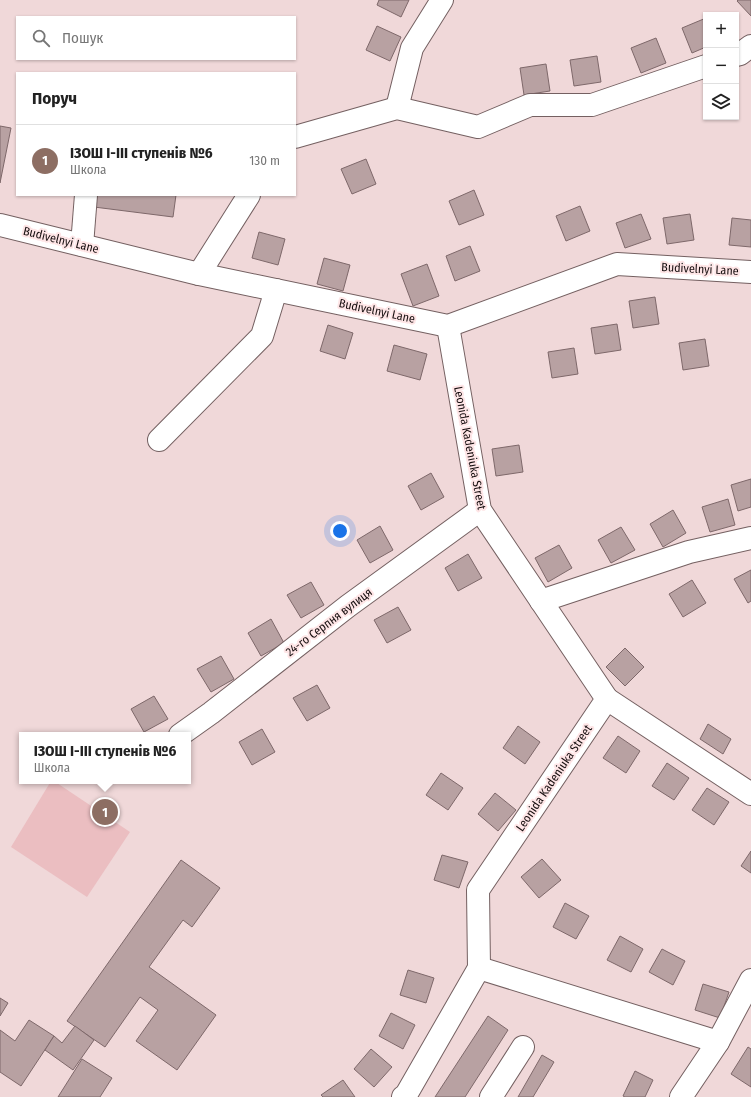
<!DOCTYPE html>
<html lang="uk">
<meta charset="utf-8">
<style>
:root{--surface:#fff;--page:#f2f2f2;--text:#222;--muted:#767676;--line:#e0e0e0;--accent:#2563eb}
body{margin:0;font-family:"Fira Sans Condensed",sans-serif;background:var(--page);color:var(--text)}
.controls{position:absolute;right:12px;top:12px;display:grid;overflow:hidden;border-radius:0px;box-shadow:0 1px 3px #0004}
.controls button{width:36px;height:36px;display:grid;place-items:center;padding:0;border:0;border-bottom:1px solid var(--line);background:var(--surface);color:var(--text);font:20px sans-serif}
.you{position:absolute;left:340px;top:531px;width:14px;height:14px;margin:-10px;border:3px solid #fff;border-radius:50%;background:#1a73e8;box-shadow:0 0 0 6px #1a73e833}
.badge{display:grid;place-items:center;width:26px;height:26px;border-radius:50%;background:var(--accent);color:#fff;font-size:13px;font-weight:700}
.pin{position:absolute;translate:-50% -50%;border:2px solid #fff;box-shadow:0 1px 4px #0006}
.popup{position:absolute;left:19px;top:732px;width:172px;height:52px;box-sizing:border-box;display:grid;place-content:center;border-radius:0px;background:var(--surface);filter:drop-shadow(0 1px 3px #0005);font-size:13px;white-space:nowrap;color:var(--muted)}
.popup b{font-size:15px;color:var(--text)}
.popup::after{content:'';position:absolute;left:50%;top:100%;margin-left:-8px;border:8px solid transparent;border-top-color:var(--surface)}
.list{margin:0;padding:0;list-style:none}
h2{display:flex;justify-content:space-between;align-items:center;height:52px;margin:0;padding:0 16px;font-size:17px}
h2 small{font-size:13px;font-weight:400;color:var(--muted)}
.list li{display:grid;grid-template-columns:26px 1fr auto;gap:12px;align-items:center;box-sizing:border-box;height:72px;padding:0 16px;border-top:1px solid var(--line)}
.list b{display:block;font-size:15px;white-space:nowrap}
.list p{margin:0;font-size:13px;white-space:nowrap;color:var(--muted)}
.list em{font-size:13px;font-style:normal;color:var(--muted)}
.icon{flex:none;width:22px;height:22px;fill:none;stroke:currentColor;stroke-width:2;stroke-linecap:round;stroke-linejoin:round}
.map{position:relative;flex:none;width:751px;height:1097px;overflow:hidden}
.search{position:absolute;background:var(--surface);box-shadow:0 1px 3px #0004;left:16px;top:16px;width:280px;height:44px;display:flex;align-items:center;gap:10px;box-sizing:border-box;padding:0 14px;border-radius:0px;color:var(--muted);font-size:15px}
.panel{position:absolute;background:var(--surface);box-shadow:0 1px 3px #0004;left:16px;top:72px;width:280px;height:124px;border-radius:0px}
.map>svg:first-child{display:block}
</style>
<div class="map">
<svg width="751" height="1097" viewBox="0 0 751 1097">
<rect width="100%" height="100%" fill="#f0d8d9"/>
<path fill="#ebbec1" d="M51 781H54L130 832 87 897 11 847Z"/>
<g fill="#b8a1a2" stroke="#7e686a">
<path d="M379 0H409L401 17 377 5Z"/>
<path d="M738 0H751V16L737 1Z"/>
<path d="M706 18V47L692 53 682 28Z"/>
<path d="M377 26 401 37 390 61 366 50Z"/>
<path d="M656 38 666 63 641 73 631 48Z"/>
<path d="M597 56 601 82 574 86 570 60Z"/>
<path d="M546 64 550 91 524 95 520 68Z"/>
<path d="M0 126 11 128 0 183Z"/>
<path d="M366 159 376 184 352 194 341 169Z"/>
<path d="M474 190 484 215 459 225 449 201Z"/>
<path d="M96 195H176L173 217 94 207Z"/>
<path d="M580 206 590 231 566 241 556 216Z"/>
<path d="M641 214 651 239 625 248 616 223Z"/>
<path d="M690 214 694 240 667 244 663 218Z"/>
<path d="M732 218 751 220V247L729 245Z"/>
<path d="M259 232 285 239 278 265 252 258Z"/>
<path d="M470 246 480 271 455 281 446 256Z"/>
<path d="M324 258 350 265 343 291 317 284Z"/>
<path d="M427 264 439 296 413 306 401 274Z"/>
<path d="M655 297 659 324 633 328 629 301Z"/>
<path d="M617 324 621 350 595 354 591 328Z"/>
<path d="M328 325 353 333 345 359 320 351Z"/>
<path d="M705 339 709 366 683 370 679 343Z"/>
<path d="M394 345 427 354 420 380 387 371Z"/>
<path d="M574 348 578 374 552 378 548 352Z"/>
<path d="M519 445 523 472 496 476 492 449Z"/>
<path d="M431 473 444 497 421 510 408 486Z"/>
<path d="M751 479V507L738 511 731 485Z"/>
<path d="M728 499 735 525 710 532 702 507Z"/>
<path d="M673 510 686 533 663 547 650 524Z"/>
<path d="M380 526 393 550 370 563 357 540Z"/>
<path d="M621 527 635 550 611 563 598 540Z"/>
<path d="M559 545 572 568 548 582 535 558Z"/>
<path d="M468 554 482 578 458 591 445 568Z"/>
<path d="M751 570V601L748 603 734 579Z"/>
<path d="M692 580 706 603 683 617 669 594Z"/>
<path d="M311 582 324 605 301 618 287 595Z"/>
<path d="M398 607 411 630 387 643 374 620Z"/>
<path d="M271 619 284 643 261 656 248 633Z"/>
<path d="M625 648 644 667 625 686 606 667Z"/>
<path d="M221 656 234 679 211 692 197 669Z"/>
<path d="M317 685 330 708 307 721 293 698Z"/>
<path d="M154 696 168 719 144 732 131 709Z"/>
<path d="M708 724 731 739 723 754 700 739Z"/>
<path d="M518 726 540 742 525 764 503 748Z"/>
<path d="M262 729 275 752 252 765 239 742Z"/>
<path d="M618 736 640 751 626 773 603 758Z"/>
<path d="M667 763 689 778 674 800 652 786Z"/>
<path d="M441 773 463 788 448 810 426 795Z"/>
<path d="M707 788 729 802 714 825 692 810Z"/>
<path d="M495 793 516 810 498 831 478 814Z"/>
<path d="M751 851V873L741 866Z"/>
<path d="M442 855 468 862 459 888 434 880Z"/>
<path d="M542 859 561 880 539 898 521 877Z"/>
<path d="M181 860 220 888 192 927 183 920 149 967 216 1015 177 1070 136 1041 158 1010 140 997 105 1047 67 1021Z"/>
<path d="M565 903 589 916 576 939 553 927Z"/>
<path d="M620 936 643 949 631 972 607 960Z"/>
<path d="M662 949 685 961 673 985 649 972Z"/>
<path d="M408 970 434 978 426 1003 400 995Z"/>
<path d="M703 984 729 992 720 1018 695 1010Z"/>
<path d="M0 998 8 1003 0 1016Z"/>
<path d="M391 1013 415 1025 403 1049 379 1036Z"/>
<path d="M488 1016 508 1030 465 1097H435Z"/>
<path d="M29 1020 54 1036 21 1086 0 1072V1030L15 1041Z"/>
<path d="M75 1026 94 1040 73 1070 45 1050 54 1036 62 1043Z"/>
<path d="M748 1047 751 1049V1087L731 1074Z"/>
<path d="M371 1049 392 1067 374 1087 354 1069Z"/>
<path d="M542 1055 554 1062 533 1097H518Z"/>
<path d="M82 1059 112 1078 100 1097H58Z"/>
<path d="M635 1071 653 1080 645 1097H625L623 1096Z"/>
<path d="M343 1080 355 1097H323L321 1095Z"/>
</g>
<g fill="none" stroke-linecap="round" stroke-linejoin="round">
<defs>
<g id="minor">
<path d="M736 55 740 54 751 46"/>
<path d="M397 108 412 48 442 0"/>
<path d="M295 137 397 108 478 127 530 105H592L706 66"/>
<path d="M0 225 199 274 448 326 617 264 751 272"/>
<path d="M82 245 86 195"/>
<path d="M199 274 249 195"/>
<path d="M159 440 262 336 276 290"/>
<path d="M541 601 689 552 751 538"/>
<path d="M607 699 751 794"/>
<path d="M180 735 211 713 348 606 480 510"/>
<path d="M479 968 718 1042"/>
<path d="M403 1097 406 1095 479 968 478 890 607 699 480 510 448 326"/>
<path d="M491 1097 523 1047"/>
<path d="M681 1097 718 1042 751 980"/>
</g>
</defs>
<use href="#minor" stroke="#746061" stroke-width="24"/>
<use href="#minor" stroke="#fff" stroke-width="22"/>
</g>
<g text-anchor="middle" stroke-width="4" stroke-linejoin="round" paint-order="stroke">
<g font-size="12" fill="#160e0f" stroke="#fee5e6">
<text transform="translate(61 240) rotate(14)" y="4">Budivelnyi Lane</text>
<text transform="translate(700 269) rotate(3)" y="4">Budivelnyi Lane</text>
<text transform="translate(377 311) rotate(12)" y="4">Budivelnyi Lane</text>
<text transform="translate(470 448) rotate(79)" y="4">Leonida Kadeniuka Street</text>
<text transform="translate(329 622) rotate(-37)" y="4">24-го Серпня вулиця</text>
<text transform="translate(554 778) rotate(-56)" y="4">Leonida Kadeniuka Street</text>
</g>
</g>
</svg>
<div class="controls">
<button>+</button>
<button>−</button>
<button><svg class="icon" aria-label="layers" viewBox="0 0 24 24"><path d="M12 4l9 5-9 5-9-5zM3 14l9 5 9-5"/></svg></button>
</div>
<div class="you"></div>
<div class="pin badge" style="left:105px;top:812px;background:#8d6e63">1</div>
<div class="popup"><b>ІЗОШ І-ІІІ ступенів №6</b>Школа</div>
<div class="search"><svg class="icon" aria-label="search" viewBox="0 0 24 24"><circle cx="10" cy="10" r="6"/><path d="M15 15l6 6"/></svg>Пошук</div>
<section class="panel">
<h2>Поруч<small></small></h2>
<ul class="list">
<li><span class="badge" style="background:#8d6e63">1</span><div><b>ІЗОШ І-ІІІ ступенів №6</b><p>Школа</p></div><em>130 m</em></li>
</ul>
</section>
</div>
